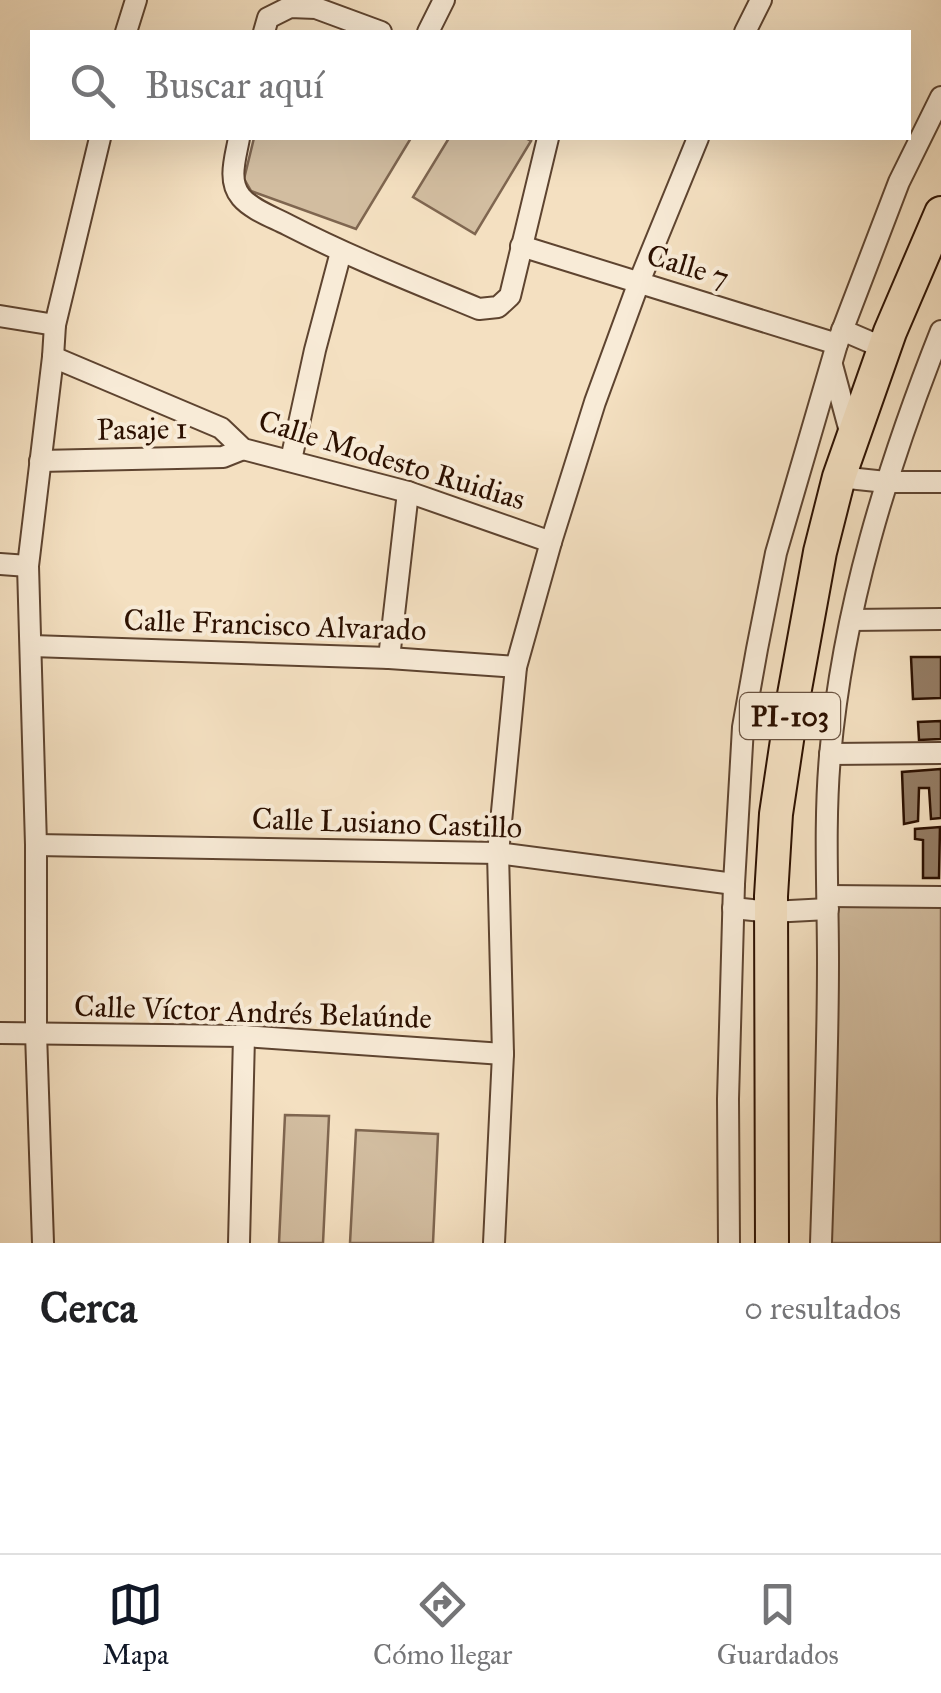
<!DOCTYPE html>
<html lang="es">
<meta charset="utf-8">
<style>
:root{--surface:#fff;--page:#f2f2f2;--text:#202124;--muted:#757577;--line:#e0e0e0;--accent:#111827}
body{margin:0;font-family:"IM FELL Great Primer",serif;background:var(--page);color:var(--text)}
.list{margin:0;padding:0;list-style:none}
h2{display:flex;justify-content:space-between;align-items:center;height:130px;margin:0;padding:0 40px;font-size:42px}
h2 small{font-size:32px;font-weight:400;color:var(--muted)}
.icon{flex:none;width:55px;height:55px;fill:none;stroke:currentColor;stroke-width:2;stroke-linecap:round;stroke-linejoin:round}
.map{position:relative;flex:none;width:941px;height:1243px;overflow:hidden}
.search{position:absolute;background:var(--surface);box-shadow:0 10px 40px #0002;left:30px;right:30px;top:30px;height:110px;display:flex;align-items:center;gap:25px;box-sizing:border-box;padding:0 35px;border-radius:0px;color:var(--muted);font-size:38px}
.sheet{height:310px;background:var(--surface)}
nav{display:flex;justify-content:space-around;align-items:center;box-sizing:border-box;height:140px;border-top:2px solid var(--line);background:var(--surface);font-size:28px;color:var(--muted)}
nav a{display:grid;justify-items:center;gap:5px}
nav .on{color:var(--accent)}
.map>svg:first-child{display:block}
</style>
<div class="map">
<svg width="941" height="1243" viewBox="0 0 941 1243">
<rect width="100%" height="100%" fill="#f4e0c1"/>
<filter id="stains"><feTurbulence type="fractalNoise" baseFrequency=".002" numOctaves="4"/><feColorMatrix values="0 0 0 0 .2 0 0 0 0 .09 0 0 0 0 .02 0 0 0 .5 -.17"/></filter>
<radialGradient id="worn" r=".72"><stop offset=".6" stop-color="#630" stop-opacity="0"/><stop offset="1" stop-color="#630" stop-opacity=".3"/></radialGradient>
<g fill="#d2bda0" stroke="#7f6650" stroke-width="2.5">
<path d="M254 138H411L356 229 251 191 244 179Z"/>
<path d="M449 138H525L531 141 475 234 413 197Z"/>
<path d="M838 906H941V1243H829Z"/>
<path d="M285 1115 329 1116 323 1243H279Z"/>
<path d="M356 1130 438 1134 433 1243H350Z"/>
</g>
<g fill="#947c64" stroke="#2c1000" stroke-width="2.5">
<path d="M911 657H941V698L913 699Z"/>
<path d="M941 721V739L919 740 918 722Z"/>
<path d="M941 769V818L931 819 929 788H919L918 821 904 824 902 772Z"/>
<path d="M940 827 939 878H923V840L915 839V829Z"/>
</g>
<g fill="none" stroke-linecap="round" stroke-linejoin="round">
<defs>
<g id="street">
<path d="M126 32 136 0"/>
<path d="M264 32 268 18 290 7 316 8 381 32"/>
<path d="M428 32 444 0"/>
<path d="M745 32 761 0"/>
<path d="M239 138C236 156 227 181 241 197 252 210 273 217 288 225 350 257 414 282 479 309L498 307 510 296 548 138"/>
<path d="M521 246 837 344"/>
<path d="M0 316 55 325"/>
<path d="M842 330 884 348"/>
<path d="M53 357 221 428 243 449 408 492 551 542"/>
<path d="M832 365 852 439"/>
<path d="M291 460 315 350 341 252"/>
<path d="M40 461 223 457 243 449"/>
<path d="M839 477 886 482H941"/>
<path d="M0 564 28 566"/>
<path d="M851 620 941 619"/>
<path d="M32 646 389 658 516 667"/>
<path d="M389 658 408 492"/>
<path d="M830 754 941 753"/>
<path d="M36 845 498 853 734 884"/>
<path d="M828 896 941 897"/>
<path d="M733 908 771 912 828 909"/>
<path d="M0 1033 244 1036 503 1054"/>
<path d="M43 1243 36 1033V845L28 566 53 357 55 325 100 138"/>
<path d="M239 1243 244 1036"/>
<path d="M494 1243 503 1054 498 853 516 667 551 542 595 402 639 282 698 138"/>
<path d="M729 1243 728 1099 734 884 743 727 757 649 776 553 837 344 899 182 941 97"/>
<path d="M821 1243C824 1149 828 1055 828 962 828 893 824 825 830 756 843 609 887 467 941 331"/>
</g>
<path id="primary" d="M772 1243 771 896 776 814 793 700 820 552 839 477 890 332 941 213"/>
</defs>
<use href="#street" stroke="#5e4430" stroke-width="24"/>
<use href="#primary" stroke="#2c1000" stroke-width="36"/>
<use href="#street" stroke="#f8ebd7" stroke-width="20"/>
<use href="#primary" stroke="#f4e0c1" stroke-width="32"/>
</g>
<g text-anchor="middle" stroke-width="8" stroke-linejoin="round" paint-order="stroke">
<rect fill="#f8ebd7" stroke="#695240" stroke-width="2.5" x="740" y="693" width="100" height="46" rx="8"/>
<g font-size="28" font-weight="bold" fill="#2c1000">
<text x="790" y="726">PI-103</text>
</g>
<g font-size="30" fill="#2c1000" stroke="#f8ebd7">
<text transform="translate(688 266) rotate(17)" y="10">Calle 7</text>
<text transform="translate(142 429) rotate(-1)" y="10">Pasaje 1</text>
<text transform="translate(392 460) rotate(17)" y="10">Calle Modesto Ruidias</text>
<text transform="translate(275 625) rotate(2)" y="10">Calle Francisco Alvarado</text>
<text transform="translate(387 823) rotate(2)" y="10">Calle Lusiano Castillo</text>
<text transform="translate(253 1012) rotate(2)" y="10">Calle Víctor Andrés Belaúnde</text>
</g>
</g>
<rect width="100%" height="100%" filter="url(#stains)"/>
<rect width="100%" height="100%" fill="url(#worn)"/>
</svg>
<div class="search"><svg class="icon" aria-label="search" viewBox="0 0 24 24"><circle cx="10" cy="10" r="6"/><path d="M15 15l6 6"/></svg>Buscar aquí</div>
</div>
<section class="sheet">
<h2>Cerca<small>0 resultados</small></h2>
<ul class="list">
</ul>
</section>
<nav>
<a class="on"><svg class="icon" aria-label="map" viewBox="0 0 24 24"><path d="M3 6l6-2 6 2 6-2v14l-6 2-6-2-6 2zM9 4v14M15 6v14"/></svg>Mapa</a>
<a><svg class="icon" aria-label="directions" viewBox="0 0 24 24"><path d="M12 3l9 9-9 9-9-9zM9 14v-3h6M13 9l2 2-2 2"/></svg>Cómo llegar</a>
<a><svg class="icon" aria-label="saved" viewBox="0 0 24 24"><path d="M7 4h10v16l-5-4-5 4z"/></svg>Guardados</a>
</nav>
